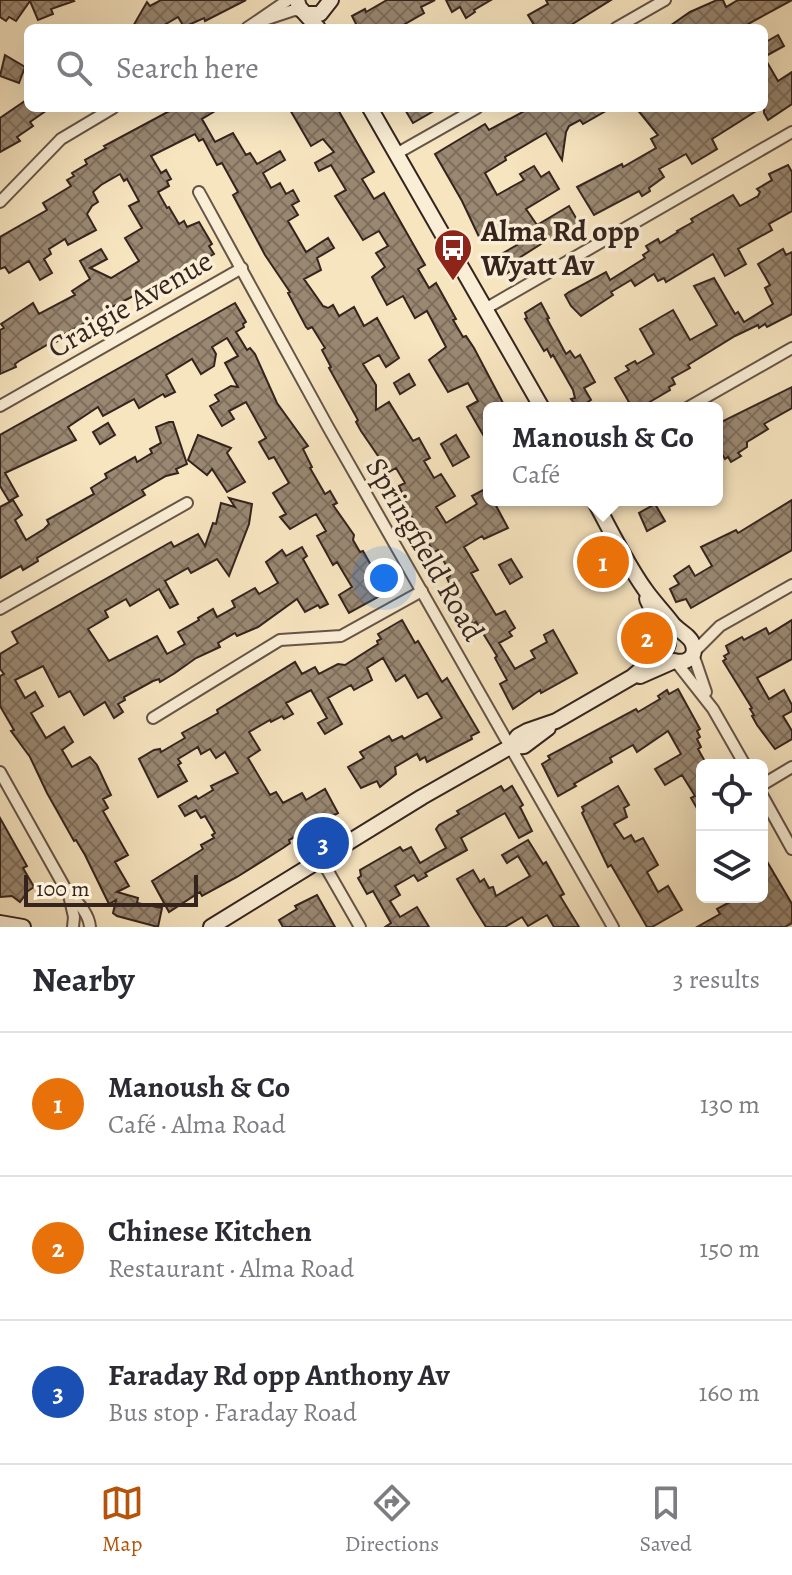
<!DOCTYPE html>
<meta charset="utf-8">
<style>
:root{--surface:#fff;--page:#f7f7f7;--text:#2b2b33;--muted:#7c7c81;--line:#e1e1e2;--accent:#b45309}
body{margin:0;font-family:Alegreya,serif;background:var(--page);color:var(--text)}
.controls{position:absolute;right:24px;bottom:24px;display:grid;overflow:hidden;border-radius:12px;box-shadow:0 8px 32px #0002}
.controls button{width:72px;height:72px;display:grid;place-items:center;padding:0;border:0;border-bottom:2px solid var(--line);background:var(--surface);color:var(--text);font:40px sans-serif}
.scale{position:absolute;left:24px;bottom:20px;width:174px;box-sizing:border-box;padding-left:8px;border:4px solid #35241e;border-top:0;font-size:22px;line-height:28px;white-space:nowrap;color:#35241e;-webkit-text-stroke:6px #faeed6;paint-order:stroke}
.you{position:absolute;left:384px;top:578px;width:28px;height:28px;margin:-20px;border:6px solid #fff;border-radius:50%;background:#1a73e8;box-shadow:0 0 0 12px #1a73e833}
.badge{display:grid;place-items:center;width:52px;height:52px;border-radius:50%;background:var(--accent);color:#fff;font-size:26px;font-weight:700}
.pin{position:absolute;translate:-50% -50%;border:4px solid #fff;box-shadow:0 2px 8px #0006}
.popup{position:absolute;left:483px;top:402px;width:240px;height:104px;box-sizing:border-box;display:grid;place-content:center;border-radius:12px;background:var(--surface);filter:drop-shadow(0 2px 6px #0005);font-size:26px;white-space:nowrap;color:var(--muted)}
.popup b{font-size:30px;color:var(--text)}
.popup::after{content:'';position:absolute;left:50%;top:100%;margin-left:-16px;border:16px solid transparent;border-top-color:var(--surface)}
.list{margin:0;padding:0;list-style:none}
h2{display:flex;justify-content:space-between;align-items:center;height:104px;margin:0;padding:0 32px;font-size:34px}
h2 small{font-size:26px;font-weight:400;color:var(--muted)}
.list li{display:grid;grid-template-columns:52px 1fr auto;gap:24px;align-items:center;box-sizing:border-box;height:144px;padding:0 32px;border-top:2px solid var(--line)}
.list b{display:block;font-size:30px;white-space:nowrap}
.list p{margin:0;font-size:26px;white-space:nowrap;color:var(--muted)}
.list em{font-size:26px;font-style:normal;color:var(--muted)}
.icon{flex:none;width:44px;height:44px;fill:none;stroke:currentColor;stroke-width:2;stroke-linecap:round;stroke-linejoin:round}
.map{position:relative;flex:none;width:792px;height:927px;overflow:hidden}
.search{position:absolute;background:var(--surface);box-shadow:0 8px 32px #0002;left:24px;right:24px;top:24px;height:88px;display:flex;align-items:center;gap:20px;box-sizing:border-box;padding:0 28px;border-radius:12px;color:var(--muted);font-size:30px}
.sheet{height:536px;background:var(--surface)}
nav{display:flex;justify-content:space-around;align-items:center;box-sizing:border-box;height:112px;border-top:2px solid var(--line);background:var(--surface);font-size:22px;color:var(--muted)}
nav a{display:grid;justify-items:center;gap:4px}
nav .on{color:var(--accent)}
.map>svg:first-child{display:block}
</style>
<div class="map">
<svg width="792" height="927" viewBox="0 0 792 927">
<defs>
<pattern id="building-cross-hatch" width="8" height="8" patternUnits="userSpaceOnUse" patternTransform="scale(2)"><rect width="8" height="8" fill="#9a8872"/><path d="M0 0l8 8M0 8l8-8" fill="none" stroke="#7e6f5d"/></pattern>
</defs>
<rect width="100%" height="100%" fill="#f7e5c0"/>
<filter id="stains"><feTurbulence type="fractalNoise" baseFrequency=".0025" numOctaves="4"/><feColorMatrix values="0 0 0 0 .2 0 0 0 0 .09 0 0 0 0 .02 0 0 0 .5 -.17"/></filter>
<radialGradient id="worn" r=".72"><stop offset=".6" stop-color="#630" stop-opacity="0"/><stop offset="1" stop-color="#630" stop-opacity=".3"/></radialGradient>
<g fill="url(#building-cross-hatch)" stroke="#35241e" stroke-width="2">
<path d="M0 0H73L74 1 51 9 53 14 38 20 30 1 16 21 9 17 6 21 0 17Z"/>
<path d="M161 0H246L205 21 204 18 184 27 178 17 159 28H132L147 2 150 6Z"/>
<path d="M387 0H435L421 7 424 13 398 28H358L352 16 365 9 366 12Z"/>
<path d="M446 0H491L474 10 475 12 466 18 460 7 452 12Z"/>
<path d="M546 0H611L566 28H536L528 15 548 4Z"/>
<path d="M717 0H723L726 7 738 0H792L748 24 750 28H667L690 12Z"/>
<path d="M778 35 784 46 764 57 778 81 792 72V104L768 120 764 113V43Z"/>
<path d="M5 55 25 67 19 83 0 76Z"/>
<path d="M28 99V108H50L30 122 33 126 17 137 20 141 0 152V118Z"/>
<path d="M175 108H220L202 119 215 142 233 133 246 155 250 153 257 164 280 151 285 160 263 173 271 188 280 183 286 194 293 190 299 201 292 205 298 215 288 221 306 252 328 238 334 248 317 258 321 270 304 279 323 306 328 308 333 305 339 316 354 307 364 326 377 318 399 358 386 367 379 355 363 364 376 385V410L389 402 413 441 419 438 430 458 424 461 434 478 441 474 455 496 436 507 446 523 477 504 472 496 489 487V500H493L508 528 484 539 482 536 464 547 478 570 471 573 496 615 505 611 515 628 509 632 512 636 499 643 515 669 535 658 531 651 547 642 544 635 553 630 577 673 541 693 540 690 513 709 500 684 507 680 495 658 497 656 476 622 473 624 470 620 452 590 447 578 450 576 449 571 438 550 434 552 403 503 406 501 399 486 405 483 396 468 389 472 361 431 356 422 358 420 329 368 331 367 322 350 325 348 312 327 308 329 306 327 288 293 290 292 265 255 233 195 238 192 222 163 217 165 203 139 199 141 195 134 151 156 161 173 166 170 171 179 167 181 169 186 158 192 167 208 169 207 179 224 184 221 187 227 199 222 212 244 209 246 214 254 150 291 149 288 110 308 112 312 94 323 92 319 65 334 67 338 47 345 19 361 15 364 16 367 0 374V330L4 328 1 324 30 305 33 303 39 314 75 295 72 291 90 279 80 261 101 249 107 259 90 268 111 278 139 261 125 238 142 228 129 206 139 201 127 179 124 181 120 174 101 185 93 192 98 202 92 206 87 214 96 230 68 245 65 239 49 249 51 254 44 259 52 273 40 280 29 261 9 273 5 267 0 269V237L47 210 43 203 71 186 67 180 74 176 72 173 87 164 85 160 106 148 104 146Z"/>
<path d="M289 108H337L374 172 362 179 374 199 384 193 425 265 418 269 429 288 436 283 456 319 453 320 463 337 466 336 474 348 504 405 499 408H489V445L467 407 478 401 468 383 448 392 429 360 446 347 427 311 415 318 403 296 387 305 381 294 372 277 385 267 376 253 388 246 379 231 363 240 335 196 346 190 331 165 319 171 315 163 334 152 323 139 311 146Z"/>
<path d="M404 108H439L413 123Z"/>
<path d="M530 108H611L583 124 580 120 569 126 566 132 562 160 546 133 505 157 506 160 485 173 497 195 524 180 520 174 534 166 541 177 549 172 559 189 526 209 537 225 569 206 583 230 565 239 560 232 519 258 522 264 501 277 491 260 517 245 506 227 481 241 462 201 435 154 485 124 489 130Z"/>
<path d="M636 108H761L712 139 717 149 692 164 686 154 659 169 664 177 649 188 650 191 642 196 639 191 594 215 577 187 622 164 623 167 656 148 651 139 658 135Z"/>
<path d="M788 165 792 172V211L769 224 772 230 738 249 746 264 725 276 713 254 666 282 664 278 658 281 654 274 635 286 631 280 611 292 613 295 581 316 571 306 565 295 569 292 606 272 610 280 645 258 643 255 649 251 646 246 658 239 660 243 678 232 677 231 693 222 691 219 733 195 740 206 758 196 760 192 757 189 772 180 769 174Z"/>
<path d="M783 249 786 255 792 252V314L767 327 765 324 759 328 758 325 735 336 688 365 690 368 672 378 675 384 669 387 670 390 648 403 651 408H618L629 402 615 378 629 370 626 366 635 361 637 364 654 354 640 329 673 310 690 340 717 325 694 286 714 278 735 314 738 312 744 322 773 304 765 288 770 285 758 264Z"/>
<path d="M235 303 246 322 243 324 244 327 236 332 247 350 250 348 255 354 277 403 308 446 303 449 312 467 310 468 325 494 330 491 337 503 333 505 354 535 353 540 360 552 363 551 376 574 380 572 387 585 384 586 387 592 349 613 339 595 352 587 337 562 333 565 317 536 326 531 316 514 290 529 280 517 286 514 273 493 289 483 274 457 269 459 259 442 266 438 246 402 229 411 234 419 222 426 210 406 219 401 215 395 231 386 238 387 225 363 238 356 227 338 212 347 216 354 214 366 201 374 192 359 166 375 175 392 165 397 163 394 139 408 134 399 103 416 98 407 68 427 76 440 5 473 18 496 9 501 0 486V435Z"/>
<path d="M541 303 549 318 547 319 566 354 570 351 575 358 580 355 595 382 584 388 591 400 578 408 571 399 575 398 573 390 553 355 551 357 547 349 544 351 525 319 527 318 525 313Z"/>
<path d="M409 374 415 385 400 394 394 383Z"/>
<path d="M792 387V408L764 424 768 429 747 442V447L738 453 741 456 731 462 728 457 725 459 717 445V424Z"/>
<path d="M169 422H173L187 464 176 469 178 473 166 476 142 490 145 495 37 558 38 561 23 570 21 566 0 578V507L13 500 22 515 15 520 26 540 44 529 49 524 47 520 94 494 91 488 107 478 105 474 135 457 137 462 152 453 150 449 161 443 156 427Z"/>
<path d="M108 423 115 435 100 444 93 432Z"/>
<path d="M198 435 231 448 227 453 245 482 227 492 212 469 207 475 188 460Z"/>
<path d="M456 435 469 457 453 466 441 444Z"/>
<path d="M229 498 252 504 249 524 229 576 217 559 191 573 188 568 165 581 178 604 170 608 159 589 130 606 126 599 105 611 108 617 88 629 109 661 157 636 167 654 185 644 178 632 199 620 198 618 213 609 217 617 235 607 232 601 255 588 259 594 278 583 266 562 282 550 286 556 302 547 307 556 303 559 328 604 320 608 318 605 305 612 297 599 258 627 237 636 235 633 218 643 220 647 196 658 175 673 160 682 159 679 153 681 124 697 125 700 118 704 123 712 114 718 105 702 84 715 70 691 59 697 43 666 15 680 25 698 35 692 43 706 31 713 46 738 64 727 73 742 62 750 72 767 90 757 97 765 111 795 103 799 108 808 103 811 128 855 115 862 129 886 117 892 138 898 137 903 162 908 158 927 117 916 113 913 116 900 109 904 85 855 76 840 74 841 47 793 30 757 11 731 14 730 0 706V676L4 674 0 669V654L18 643 12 632 171 542 174 547 198 534 205 546 213 523 216 524 221 503 235 507Z"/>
<path d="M792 500V550L691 608 686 599 676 602 670 589 679 584 674 576 689 566 695 576 712 566 701 547 736 530 738 533Z"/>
<path d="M655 504 665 521 647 531 639 513Z"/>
<path d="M511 559 522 577 510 584 499 565Z"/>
<path d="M402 620 415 643 418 641 442 682 447 678 479 732 471 736 472 739 427 762 425 757 420 760 417 754 395 767 396 774 380 787 377 781 361 788 348 767 364 758 360 752 389 736 392 741 402 736 404 739 442 718 427 693 418 698 405 675 396 681 383 658 367 668 372 680 354 690 351 685 328 698 342 724 325 734 318 723 327 718 311 690 286 703 293 714 284 719 282 716 271 722 270 720 249 732 260 750 248 758 270 795 276 792 283 803 302 793 306 800 325 789 338 813 289 840 290 843 283 848 237 877 202 896 200 892 169 912 152 881 203 849 201 845 214 838 212 835 215 833 205 816 201 818 196 810 185 816 179 806 196 796 198 799 213 790 211 786 238 773 225 752 216 758 210 749 201 754 198 747 178 759 181 763 178 765 187 781 158 797 139 759 154 750 160 749 161 752 185 738 182 733 218 713 217 710 295 662 302 674 315 667 319 674 338 664 345 665 378 644 377 641 381 639 378 634Z"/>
<path d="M792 620V659L757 678 769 699 784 690 792 705V711L783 716 792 731V739L775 749 757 725 752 716 754 715 750 709 752 708 723 661 726 659 724 656 729 653 726 646 742 637 744 640 766 628 769 634Z"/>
<path d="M678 689 700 729 697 731 700 737 697 739 701 747 698 749 707 765H702V817L691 798 695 796 682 775 665 785 655 769 681 754 668 731 637 752 633 745 610 758 612 762 574 784 576 786 558 796 542 764 550 759 548 756 636 709 638 712 660 699 658 696 667 690 669 694Z"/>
<path d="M501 786 504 791 512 786 523 805 520 807 532 831 519 838 505 813 461 838 467 850 425 873 427 876 418 881 414 875 395 886 400 895 390 901 400 917 417 907 429 927H385L391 923 373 891 367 894 358 878 361 876 360 870 400 847 403 851 411 847 420 863 437 853 446 848 436 829 439 825 459 814 457 811Z"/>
<path d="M618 786 629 805 624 808 627 817 614 824 624 839 631 835 635 842 643 838 658 865 647 872 658 892 668 886 682 910 652 927H647L611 865 608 867 582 813 584 811 582 807Z"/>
<path d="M0 818 27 866 23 868 34 887 28 891 20 902 12 896 0 897Z"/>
<path d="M528 840 543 864 546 862 564 894 560 896 579 927H554L547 915 528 926 522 917 505 927H486L474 908 457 879 473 870 480 882 484 879 489 888 493 887 496 896 530 876 518 856 507 863 502 855Z"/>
<path d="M762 853 792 904V923L785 927H697L720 914 717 909 739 897H762Z"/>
<path d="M317 895 335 927H283L279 920 297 909 295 906Z"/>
</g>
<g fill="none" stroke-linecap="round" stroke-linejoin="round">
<defs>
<g id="street">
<path d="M261 21 294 10 303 11"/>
<path d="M247 28 288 0"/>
<path d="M616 28 665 0"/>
<path d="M396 154 477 108"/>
<path d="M199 192 328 427 613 927"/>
<path d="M0 202 61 139 113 108"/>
<path d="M485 309 792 132"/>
<path d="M0 406 242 268"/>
<path d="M687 408 792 348"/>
<path d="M0 609 187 503"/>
<path d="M694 652 720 626 792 585"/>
<path d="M693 654 706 692"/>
<path d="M676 662 713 709 745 765"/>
<path d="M153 718 280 640 341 636 422 591"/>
<path d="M0 772 69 895C79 902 89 915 90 927"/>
<path d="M762 785 792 767"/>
<path d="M762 795 792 849"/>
<path d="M321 859 360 927"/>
<path d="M69 895 74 917 73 927"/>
</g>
<g id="secondary">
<path d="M297 0 299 7 318 28"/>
<path d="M307 14H320L331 0"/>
<path d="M370 108 542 408"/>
<path d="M594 500C610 529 625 561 644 588 652 600 663 611 672 623 678 631 691 636 693 645 697 658 685 664 674 661L640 676"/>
<path d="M647 599 668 644"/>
<path d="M510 747 524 746 548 728"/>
<path d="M0 923 23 927"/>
<path d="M211 927 422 797 510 747 518 736 527 731 556 721 632 677 667 647"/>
</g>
</defs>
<use href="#street" stroke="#665446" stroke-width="14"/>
<use href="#secondary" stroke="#35241e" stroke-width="18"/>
<use href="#street" stroke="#faeed6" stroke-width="10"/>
<use href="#secondary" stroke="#faeed6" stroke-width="14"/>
</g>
<defs>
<symbol id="bus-pin" viewBox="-11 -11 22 30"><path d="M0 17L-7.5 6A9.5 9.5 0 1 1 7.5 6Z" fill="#8f2418" stroke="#faeed6"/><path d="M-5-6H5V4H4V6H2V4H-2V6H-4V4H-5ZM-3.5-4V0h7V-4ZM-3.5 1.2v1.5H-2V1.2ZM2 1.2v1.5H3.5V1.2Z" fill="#fff"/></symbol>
</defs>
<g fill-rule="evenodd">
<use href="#bus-pin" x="431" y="226" width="44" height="60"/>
</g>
<g text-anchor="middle" stroke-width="7" stroke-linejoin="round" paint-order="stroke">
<g font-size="30" font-weight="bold" fill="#35241e" stroke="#faeed6" text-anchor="start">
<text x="481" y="241">Alma Rd opp<tspan x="481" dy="34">Wyatt Av</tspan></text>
</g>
<g font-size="30" fill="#35241e" stroke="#faeed6">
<text transform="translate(130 304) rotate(-30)" y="10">Craigie Avenue</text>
<text transform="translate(425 549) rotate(60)" y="10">Springfield Road</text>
</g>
</g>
<rect width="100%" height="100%" filter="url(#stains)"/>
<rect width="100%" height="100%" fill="url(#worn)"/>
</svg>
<div class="controls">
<button><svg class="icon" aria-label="locate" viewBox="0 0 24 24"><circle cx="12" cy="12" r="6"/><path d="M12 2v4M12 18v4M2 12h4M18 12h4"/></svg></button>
<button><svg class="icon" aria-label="layers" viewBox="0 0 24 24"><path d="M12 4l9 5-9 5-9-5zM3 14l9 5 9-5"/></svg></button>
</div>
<div class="scale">100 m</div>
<div class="you"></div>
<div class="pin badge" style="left:603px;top:562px;background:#e8710a">1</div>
<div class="popup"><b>Manoush &amp; Co</b>Café</div>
<div class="pin badge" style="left:647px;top:638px;background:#e8710a">2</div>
<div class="pin badge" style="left:323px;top:843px;background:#1a4fb4">3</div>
<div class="search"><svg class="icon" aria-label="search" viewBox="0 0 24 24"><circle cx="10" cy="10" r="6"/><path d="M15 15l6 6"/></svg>Search here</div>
</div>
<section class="sheet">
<h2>Nearby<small>3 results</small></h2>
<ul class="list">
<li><span class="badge" style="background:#e8710a">1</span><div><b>Manoush &amp; Co</b><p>Café · Alma Road</p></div><em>130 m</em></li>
<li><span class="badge" style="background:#e8710a">2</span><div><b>Chinese Kitchen</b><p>Restaurant · Alma Road</p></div><em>150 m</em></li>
<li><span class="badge" style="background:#1a4fb4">3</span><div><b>Faraday Rd opp Anthony Av</b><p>Bus stop · Faraday Road</p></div><em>160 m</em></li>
</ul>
</section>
<nav>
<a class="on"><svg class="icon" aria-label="map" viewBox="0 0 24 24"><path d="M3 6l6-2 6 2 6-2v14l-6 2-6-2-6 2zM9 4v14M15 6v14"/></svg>Map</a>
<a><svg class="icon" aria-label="directions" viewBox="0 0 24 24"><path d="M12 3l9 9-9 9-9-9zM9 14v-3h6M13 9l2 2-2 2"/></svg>Directions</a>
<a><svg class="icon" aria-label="saved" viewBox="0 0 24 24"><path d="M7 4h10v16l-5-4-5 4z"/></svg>Saved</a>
</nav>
